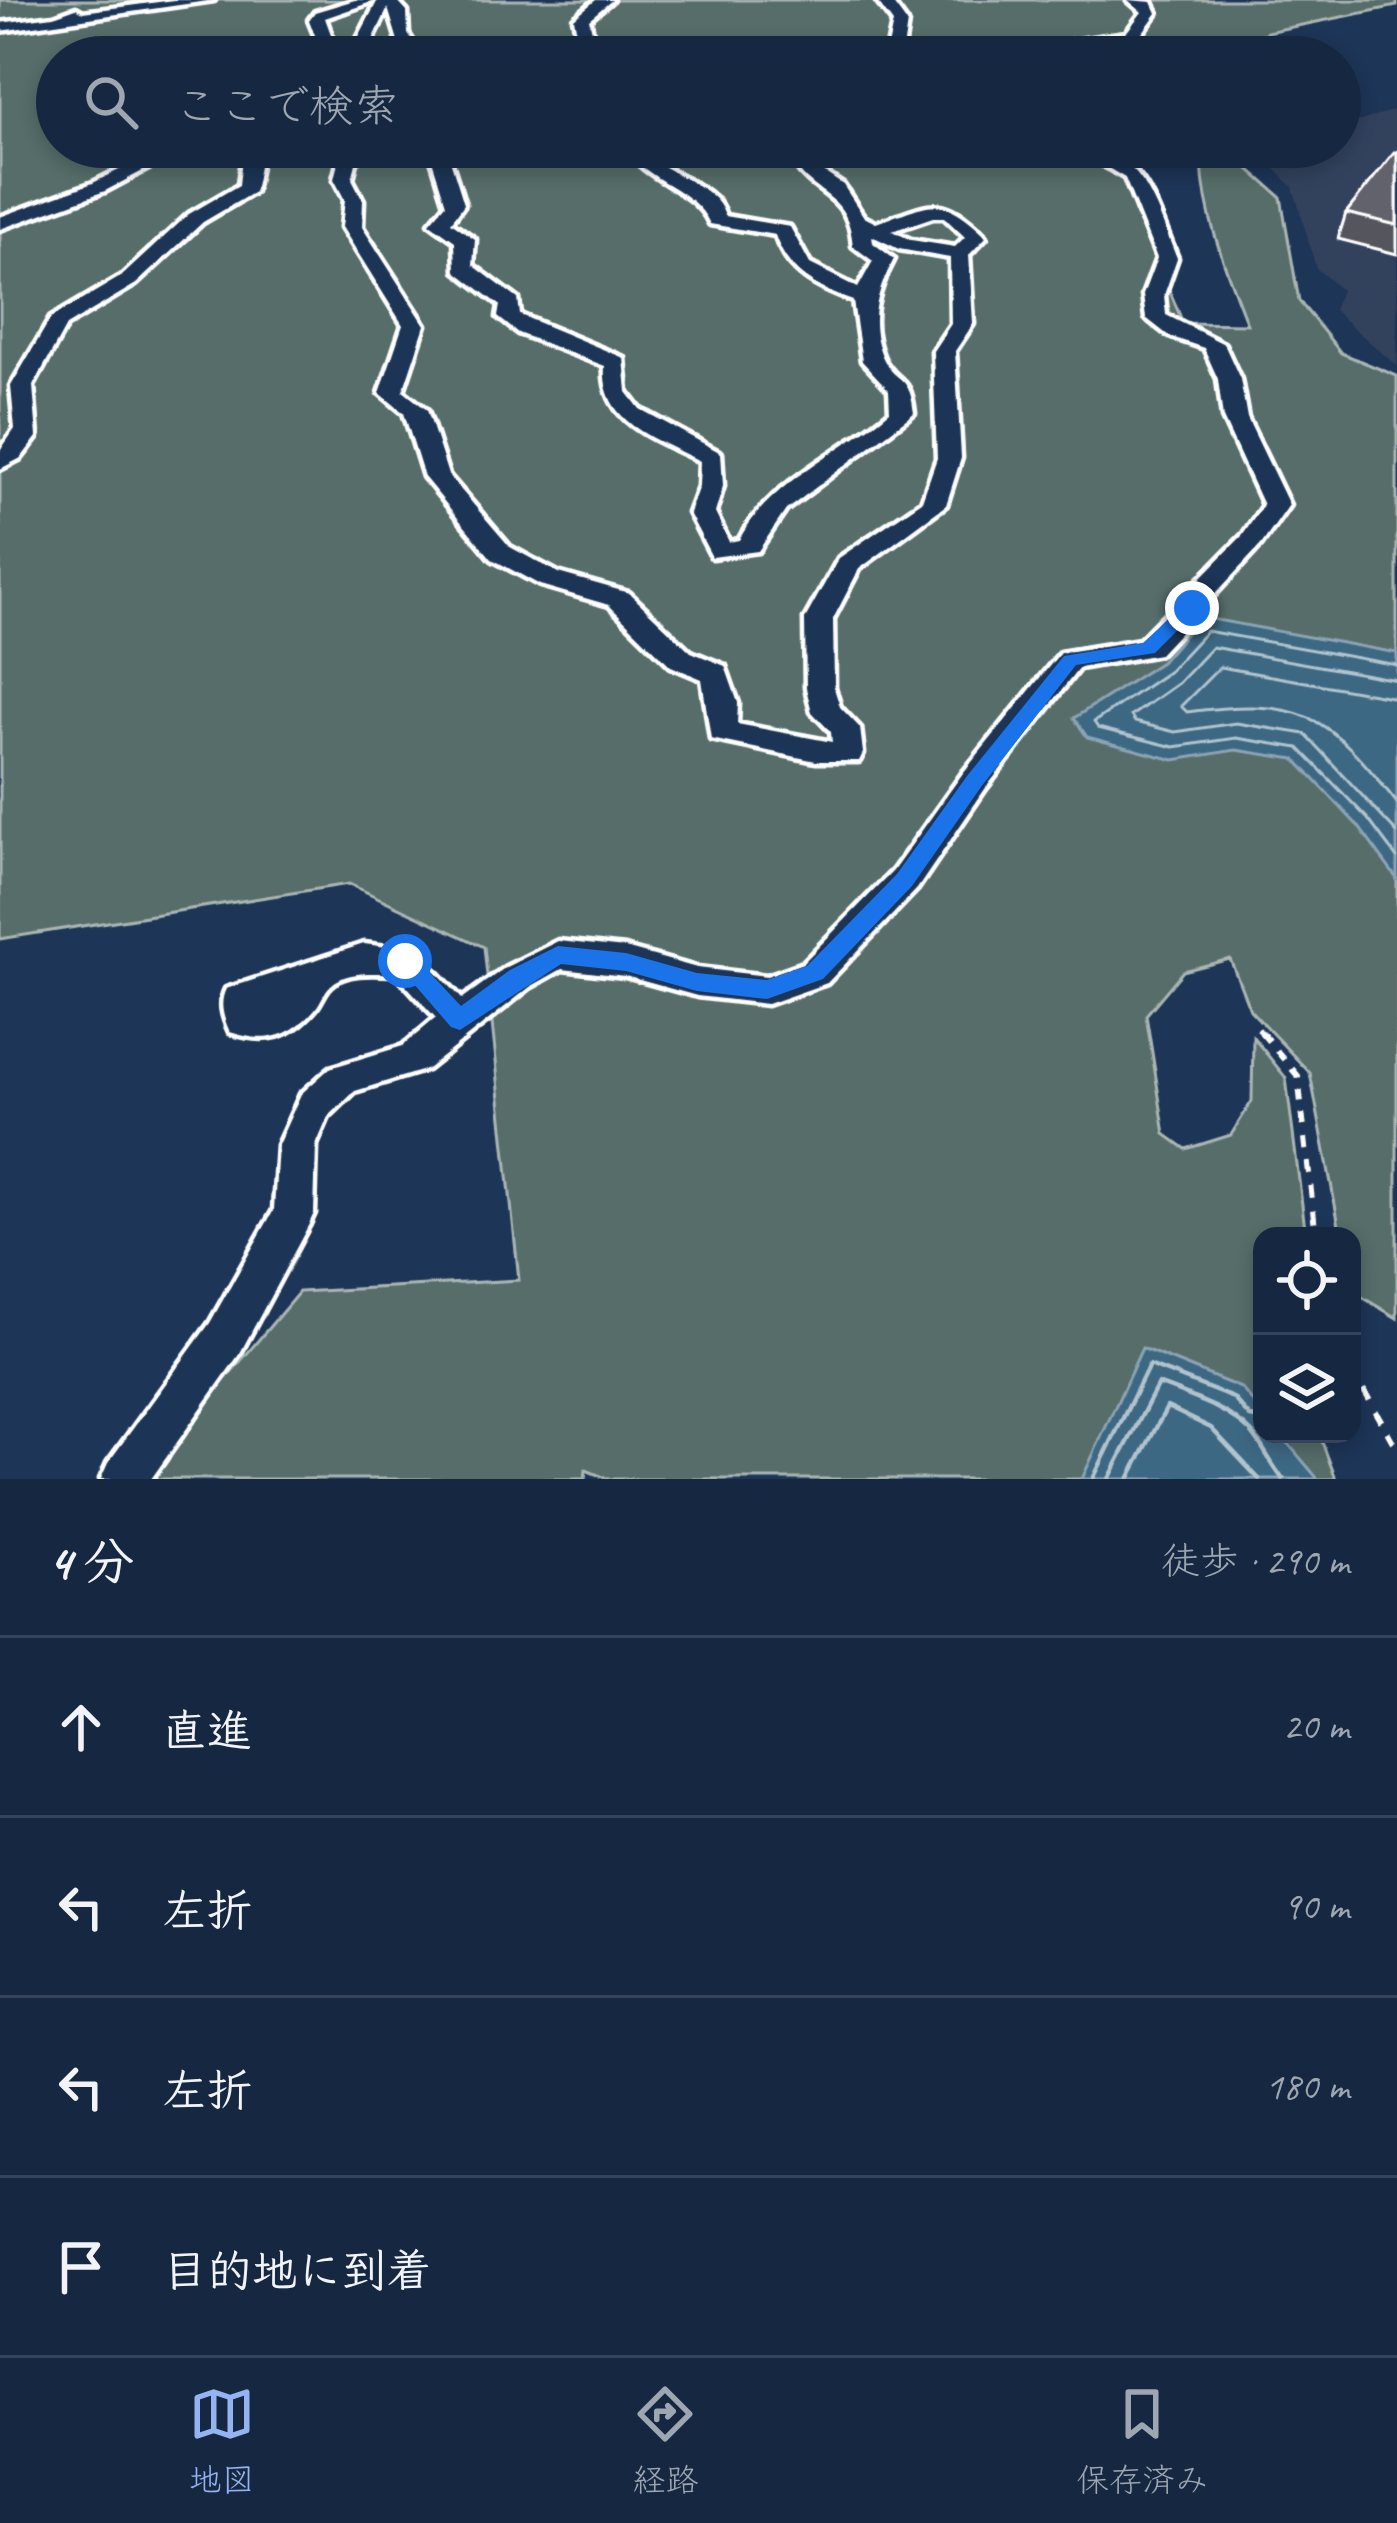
<!DOCTYPE html>
<html lang="ja">
<meta charset="utf-8">
<style>
:root{--surface:#162841;--page:#23344c;--text:#f1f3f6;--muted:#9ea6b1;--line:#35445a;--accent:#95b2f1}
body{margin:0;font-family:Caveat,"Klee One",sans-serif;background:var(--page);color:var(--text)}
.controls{position:absolute;right:36px;bottom:36px;display:grid;overflow:hidden;border-radius:24px;box-shadow:0 6px 18px #0003}
.controls button{width:108px;height:108px;display:grid;place-items:center;padding:0;border:0;border-bottom:3px solid var(--line);background:var(--surface);color:var(--text);font:60px sans-serif}
.stop{position:absolute;width:36px;height:36px;margin:-27px;border:9px solid #1a73e8;border-radius:50%;background:#fff}
.stop.end{background:#1a73e8;border-color:#fff;box-shadow:0 3px 12px #0008}
.list{margin:0;padding:0;list-style:none}
h2{display:flex;justify-content:space-between;align-items:center;height:156px;margin:0;padding:0 48px;font-size:51px}
h2 small{font-size:39px;font-weight:400;color:var(--muted)}
.list li{display:grid;grid-template-columns:78px 1fr auto;gap:36px;align-items:center;box-sizing:border-box;height:180px;padding:0 48px;border-top:3px solid var(--line)}
.list b{display:block;font-size:45px;white-space:nowrap}
.list em{font-size:39px;font-style:normal;color:var(--muted)}
.icon{flex:none;width:66px;height:66px;fill:none;stroke:currentColor;stroke-width:2;stroke-linecap:round;stroke-linejoin:round}
.map{position:relative;flex:none;width:1397px;height:1479px;overflow:hidden}
.search{position:absolute;background:var(--surface);box-shadow:0 6px 18px #0003;left:36px;right:36px;top:36px;height:132px;display:flex;align-items:center;gap:30px;box-sizing:border-box;padding:0 42px;border-radius:66px;color:var(--muted);font-size:45px}
.sheet{height:876px;background:var(--surface)}
nav{display:flex;justify-content:space-around;align-items:center;box-sizing:border-box;height:168px;border-top:3px solid var(--line);background:var(--surface);font-size:33px;color:var(--muted)}
nav a{display:grid;justify-items:center;gap:6px}
nav .on{color:var(--accent)}
.map>svg:first-child{display:block}
</style>
<div class="map">
<svg width="1397" height="1479" viewBox="0 0 1397 1479">
<rect width="100%" height="100%" fill="#1d3557"/>
<filter id="ink" filterUnits="userSpaceOnUse"><feTurbulence type="fractalNoise" baseFrequency=".00833" numOctaves="2"/><feDisplacementMap in="SourceGraphic" scale="24" xChannelSelector="R" yChannelSelector="G"/><feConvolveMatrix kernelMatrix="1 2 1 2 8 2 1 2 1" color-interpolation-filters="sRGB"/></filter>
<g filter="url(#ink)">
<path fill="#32425d" d="M1397 109V366L1333 310 1341 290 1316 268 1293 187 1260 154 1285 147H1340V128Z"/>
<path fill="#576d69" stroke="#abb6b4" stroke-width="3" d="M0 0H1397V6L1267 32 1217 57H57V147H1076L1124 181 1183 323 1247 324C1227 272 1204 218 1202 162L1185 147H1224L1281 197 1299 301 1341 353 1397 376V1318L1352 1291V1236H1341L1310 1073 1250 1010 1230 959 1183 971 1146 1015 1165 1134 1186 1149 1231 1135 1252 1101 1253 1037 1286 1078 1306 1236H1262V1434H1319L1336 1479H608L586 1470 585 1479H141L299 1292 519 1280 484 947 349 884 0 939Z"/>
<g fill="#3d6883" stroke="#8ba4b5" stroke-width="3">
<path d="M1200 617 1397 653V879L1359 827 1295 759 1236 750 1174 760 1087 737 1074 718 1161 662Z"/>
<path d="M1142 1348 1241 1388 1262 1413V1434H1280L1318 1479H1082Z"/>
</g>
<g fill="none" stroke-linecap="round" stroke-linejoin="round">
<g stroke="#b1c3cd" stroke-width="3">
<path d="M1397 665 1206 631 1169 671 1094 722 1098 728 1174 747 1236 738 1299 748 1368 819 1397 858"/>
<path d="M1397 680 1212 647 1178 683 1131 716 1135 722 1175 732 1236 723 1305 734 1397 833"/>
<path d="M1397 698 1220 667 1181 706 1187 712C1304 697 1326 713 1397 803"/>
</g>
<g stroke="#b1c3cd" stroke-width="4.5">
<path d="M1093 1479 1149 1365 1233 1398 1250 1417 1262 1419"/>
<path d="M1109 1479 1158 1384C1190 1397 1226 1407 1251 1432 1263 1445 1271 1465 1283 1479"/>
<path d="M1129 1479 1167 1407 1211 1428 1259 1479"/>
</g>
<defs>
<g id="minor">
<path d="M174 0H214L0 31V23L54 16 76 8 83 12Z"/>
<path d="M355 0H377L325 18 333 40 322 57H306L317 40 309 20 315 12Z"/>
<path d="M378 0H396L407 12 408 34 415 45 402 57H384L399 44 388 8 369 48 374 57H358L353 48Z"/>
<path d="M596 0H612L589 19 598 57H582L574 18Z"/>
<path d="M876 0H890L907 23 902 57H886L893 23Z"/>
<path d="M1128 0 1152 2 1157 13 1137 40 1043 57 1059 43 1126 33 1142 12Z"/>
<path d="M165 147H188L105 191 0 229V217L93 183Z"/>
<path d="M263 147H287L260 161 254 192 203 222 136 284 66 326 33 386 37 437 21 458 0 469V451L15 429 11 386 51 318 122 276 189 214 239 185 242 158Z"/>
<path d="M342 147H360L352 179 363 200 362 227 425 325 403 391 427 410 448 475 510 547 558 573 629 593 691 652 725 666 738 703 737 724 832 742 831 732 812 712 806 688 805 619 839 558 922 501 937 458 933 351 951 324 950 258 899 249 872 236 873 243 894 259C877 291 867 321 883 358 896 385 910 372 914 413L786 510 758 551 712 557 689 513 699 486 700 461C657 439 601 424 605 366L518 333 498 317 500 305 456 271 455 241 430 223 446 204 428 147H446L464 204 451 222 475 239 473 265 518 299 520 315 624 358 627 392 640 409 721 453 723 486 715 513 729 542 739 540C773 478 839 455 890 411L889 390 862 361 853 301C817 288 788 274 775 235L710 224C694 188 648 183 624 147H642C661 176 716 182 725 216L790 227 810 264 858 288 873 261 853 246C849 192 816 198 795 165L806 147H824L813 165 843 185 864 217 876 223C929 205 939 191 983 233L986 237 969 255 973 324 955 351 961 458 946 505 859 569 833 619 834 688 840 707 860 728 863 753 859 761H816L711 739 702 679 671 666 609 605 540 585 492 559 424 477 404 413 380 393 403 325 342 227 345 200 334 179ZM933 217H944L965 237 955 247 911 240 892 231Z"/>
<path d="M1073 147C1144 147 1154 204 1177 258L1164 295 1166 315 1224 344 1240 379 1247 418 1289 505 1261 545 1159 654 1079 668 985 789 917 889 827 983 767 1004 697 996 625 976 562 969 530 987 427 1069 355 1091 328 1117 316 1145 314 1213 308 1226 240 1353 151 1479H101L108 1463 210 1323 274 1210 278 1145 301 1094 330 1068 403 1046 436 1018 396 974C376 973 347 970 331 985 324 991 321 1002 315 1009 290 1038 266 1044 230 1032 223 1017 219 1003 226 989L364 944 417 951 462 999 506 967 558 941 625 948 697 968 767 976 803 963 893 871 963 773 1060 653 1140 640 1243 535 1263 505 1223 418 1218 379 1204 348 1169 336 1146 318 1143 295 1157 258 1125 178Z"/>
</g>
</defs>
<use href="#minor" stroke="#fff" stroke-width="9"/>
<path stroke="#fff" stroke-width="4.5" stroke-dasharray="8 8" stroke-linecap="butt" d="M1258 1029 1263 1035"/>
<g stroke="#fff" stroke-width="6" stroke-dasharray="12 12" stroke-linecap="butt">
<path d="M1261 1032 1298 1076 1316 1236"/>
<path d="M1352 1369 1397 1449"/>
</g>
<use href="#minor" fill="#1d3557" fill-rule="evenodd"/>
</g>
<path fill="#54545d" stroke="#fff" stroke-width="3" d="M1397 152V254L1338 239 1346 213Z"/>
<path fill="#62626c" stroke="#fff" stroke-width="3" d="M1394 152H1397V225L1346 213Z"/>
</g>
<path fill="#1a73e8" d="M1185 604 1200 608 1155 653 1076 665 981 787 912 886 823 979 767 999 697 991 626 971 561 964 460 1030 451 1027 394 961 405 952 413 955 461 1006 510 970 558 946 626 953 697 973 767 980 807 966 897 874 967 776 1064 656 1143 643Z"/>
</svg>
<div class="controls">
<button><svg class="icon" aria-label="locate" viewBox="0 0 24 24"><circle cx="12" cy="12" r="6"/><path d="M12 2v4M12 18v4M2 12h4M18 12h4"/></svg></button>
<button><svg class="icon" aria-label="layers" viewBox="0 0 24 24"><path d="M12 4l9 5-9 5-9-5zM3 14l9 5 9-5"/></svg></button>
</div>
<div class="stop" style="left:405px;top:961px"></div>
<div class="stop end" style="left:1192px;top:608px"></div>
<div class="search"><svg class="icon" aria-label="search" viewBox="0 0 24 24"><circle cx="10" cy="10" r="6"/><path d="M15 15l6 6"/></svg>ここで検索</div>
</div>
<section class="sheet">
<h2>4 分<small>徒歩 · 290 m</small></h2>
<ul class="list">
<li><svg class="icon" aria-label="ahead" viewBox="0 0 24 24"><path d="M12 20V5M6 11l6-6 6 6"/></svg><div><b>直進</b></div><em>20 m</em></li>
<li><svg class="icon" aria-label="left" viewBox="0 0 24 24"><path d="M17 20v-9H6M10 6l-5 5 5 5"/></svg><div><b>左折</b></div><em>90 m</em></li>
<li><svg class="icon" aria-label="left" viewBox="0 0 24 24"><path d="M17 20v-9H6M10 6l-5 5 5 5"/></svg><div><b>左折</b></div><em>180 m</em></li>
<li><svg class="icon" aria-label="arrive" viewBox="0 0 24 24"><path d="M6 21V4h12l-3 4 3 4H6"/></svg><div><b>目的地に到着</b></div></li>
</ul>
</section>
<nav>
<a class="on"><svg class="icon" aria-label="map" viewBox="0 0 24 24"><path d="M3 6l6-2 6 2 6-2v14l-6 2-6-2-6 2zM9 4v14M15 6v14"/></svg>地図</a>
<a><svg class="icon" aria-label="directions" viewBox="0 0 24 24"><path d="M12 3l9 9-9 9-9-9zM9 14v-3h6M13 9l2 2-2 2"/></svg>経路</a>
<a><svg class="icon" aria-label="saved" viewBox="0 0 24 24"><path d="M7 4h10v16l-5-4-5 4z"/></svg>保存済み</a>
</nav>
